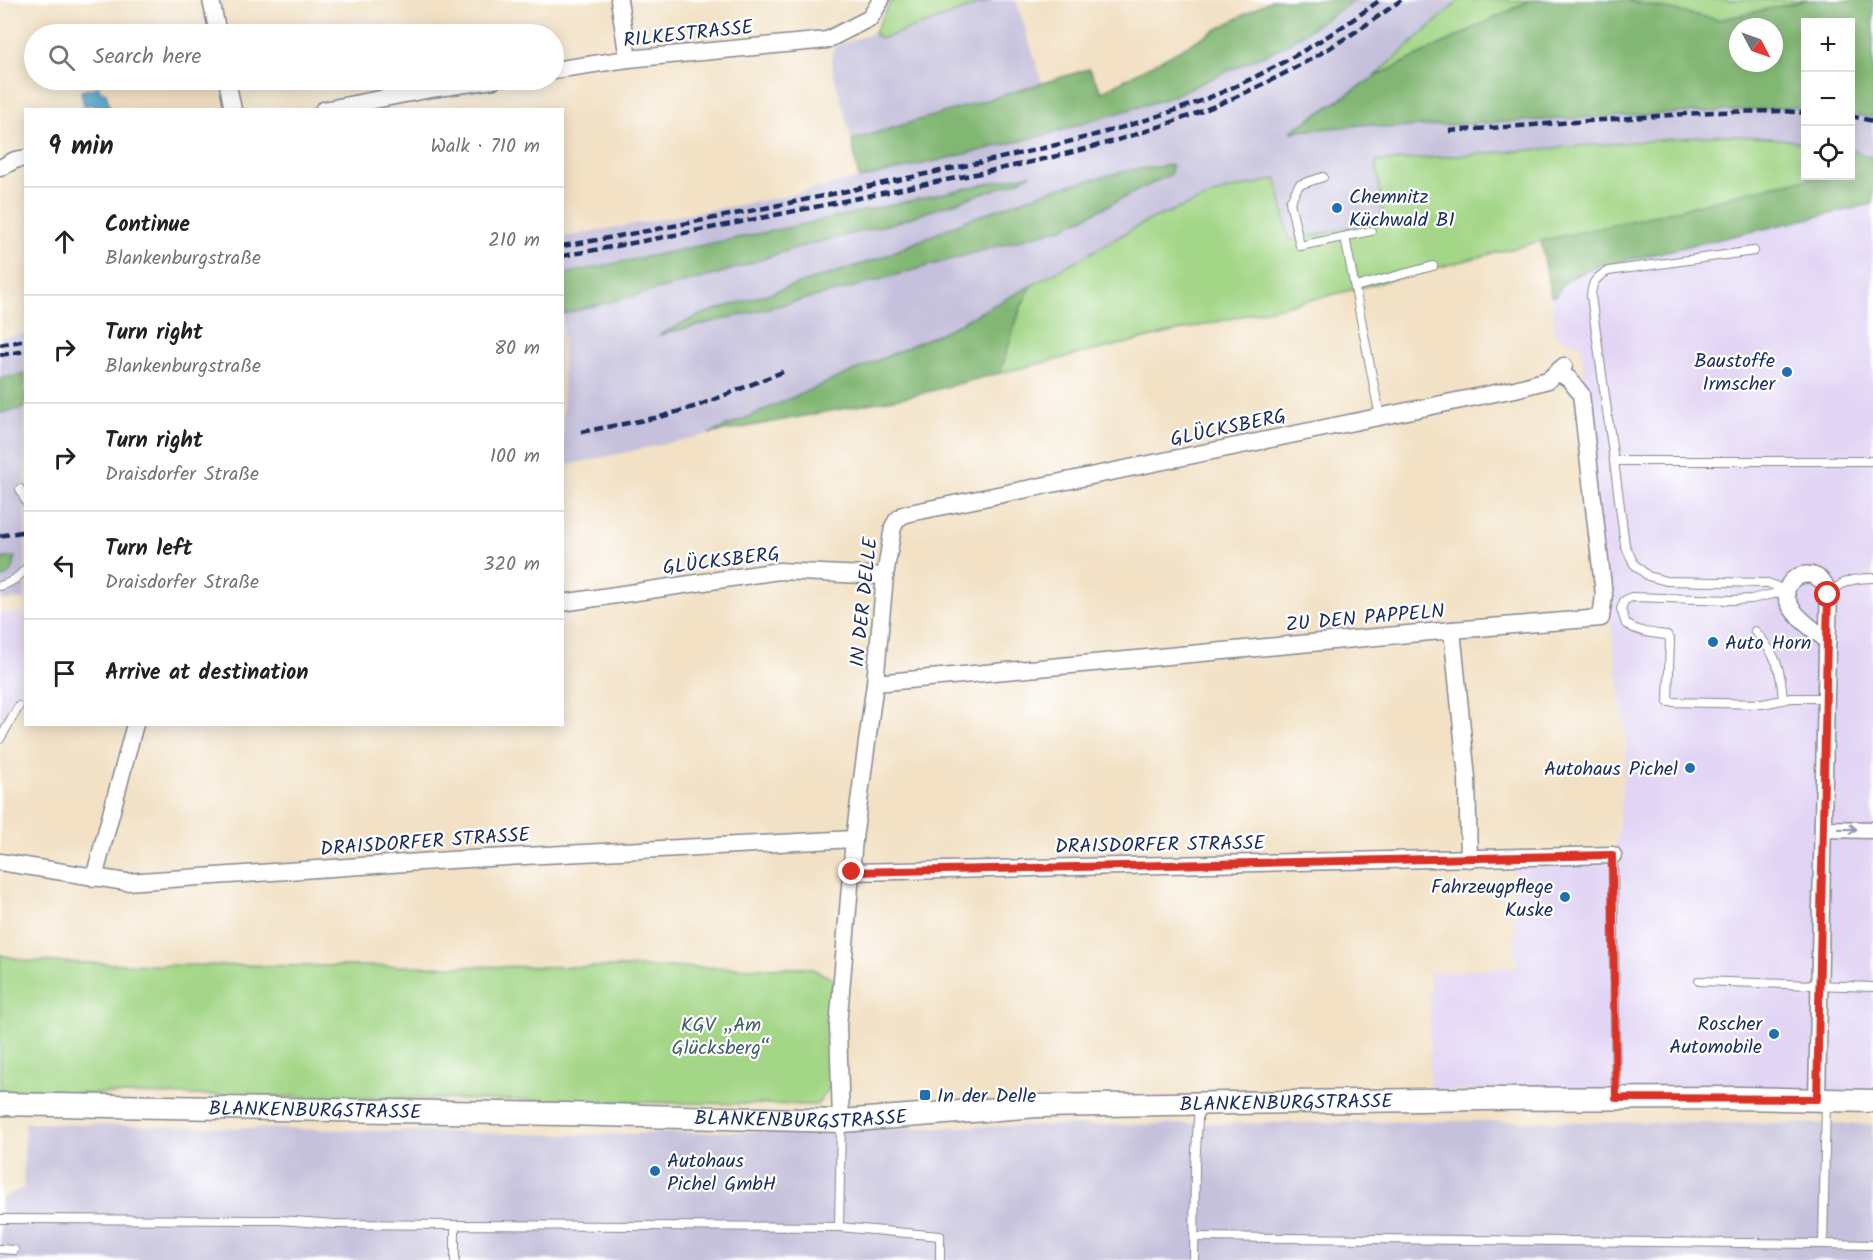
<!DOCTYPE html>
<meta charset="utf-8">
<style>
:root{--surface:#fff;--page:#f6f6f6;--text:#222;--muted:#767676;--line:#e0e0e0}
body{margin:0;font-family:Kalam,sans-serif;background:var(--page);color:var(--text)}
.controls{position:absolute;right:18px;top:18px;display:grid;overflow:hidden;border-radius:0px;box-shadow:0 3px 15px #0003}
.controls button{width:54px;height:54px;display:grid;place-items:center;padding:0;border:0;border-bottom:2px solid var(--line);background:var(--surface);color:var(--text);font:30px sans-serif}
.compass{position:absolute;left:1729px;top:18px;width:54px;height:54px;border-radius:50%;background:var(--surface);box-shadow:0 3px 15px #0003;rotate:131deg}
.stop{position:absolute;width:18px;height:18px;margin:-14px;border:4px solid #d93025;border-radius:50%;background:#fff}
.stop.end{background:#d93025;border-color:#fff;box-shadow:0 2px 6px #0008}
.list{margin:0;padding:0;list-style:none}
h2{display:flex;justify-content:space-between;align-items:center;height:78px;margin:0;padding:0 24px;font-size:26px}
h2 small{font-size:20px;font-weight:400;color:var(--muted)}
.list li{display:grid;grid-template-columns:39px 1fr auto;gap:18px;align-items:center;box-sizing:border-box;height:108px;padding:0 24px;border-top:2px solid var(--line)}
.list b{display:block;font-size:22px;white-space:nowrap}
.list p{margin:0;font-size:20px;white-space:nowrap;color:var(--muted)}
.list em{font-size:20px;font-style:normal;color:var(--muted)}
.icon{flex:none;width:33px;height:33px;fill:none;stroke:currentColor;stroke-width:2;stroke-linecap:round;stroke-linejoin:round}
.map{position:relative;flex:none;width:1873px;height:1260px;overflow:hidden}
.search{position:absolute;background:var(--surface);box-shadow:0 3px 15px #0003;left:24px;top:24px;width:540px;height:66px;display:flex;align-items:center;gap:15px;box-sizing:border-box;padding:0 21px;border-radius:33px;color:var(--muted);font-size:22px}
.panel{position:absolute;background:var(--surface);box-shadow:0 3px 15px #0003;left:24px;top:108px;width:540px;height:618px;border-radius:0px}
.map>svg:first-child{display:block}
</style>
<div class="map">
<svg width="1873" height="1260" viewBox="0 0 1873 1260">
<rect width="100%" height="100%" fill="#fff"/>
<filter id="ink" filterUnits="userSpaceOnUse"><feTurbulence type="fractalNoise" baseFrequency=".0167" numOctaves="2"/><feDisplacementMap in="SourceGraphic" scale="12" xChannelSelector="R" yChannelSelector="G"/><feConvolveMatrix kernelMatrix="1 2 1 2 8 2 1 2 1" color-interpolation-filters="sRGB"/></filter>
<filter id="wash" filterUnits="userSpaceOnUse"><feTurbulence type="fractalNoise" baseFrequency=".008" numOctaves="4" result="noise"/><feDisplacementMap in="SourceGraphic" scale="24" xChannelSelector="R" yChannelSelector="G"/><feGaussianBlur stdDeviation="1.35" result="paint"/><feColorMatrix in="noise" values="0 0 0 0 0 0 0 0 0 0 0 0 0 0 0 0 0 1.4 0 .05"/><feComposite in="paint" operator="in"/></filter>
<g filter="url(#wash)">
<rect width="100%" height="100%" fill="#f2e1c4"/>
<g fill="#e1d4f4">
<path d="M1873 204V1093L1430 1090V973L1516 967 1513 864 1615 857 1627 747 1589 452 1582 345 1556 337 1551 296 1556 295 1563 283 1570 278 1597 267Z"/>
<path d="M0 613H26L25 700 12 697 0 732Z"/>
</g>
<g fill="#c5c0db">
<path d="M990 0H1016L1042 82 852 140 832 68V54L835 46 874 33 878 37 883 38 940 19Z"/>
<path d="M1355 0H1460L1373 78 1292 132 1371 124 1384 128 1805 107V143L1781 139 1722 135 1665 138 1376 163 1383 220 1289 241 1224 191 1151 219 947 330 709 434 563 466V237L777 198 976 150 1045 135 1168 98 1219 76 1284 46Z"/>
<path d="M1850 114 1873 118V158L1851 150Z"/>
<path d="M25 333V600H2V578L11 573 15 557 0 559V338Z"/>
<path d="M1466 1121 1873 1124V1260H0V1199L23 1188 25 1123 572 1135 1006 1126Z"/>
</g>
<g fill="#a3d686" stroke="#5f8272" stroke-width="1.5">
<path d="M894 0H942L944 2 950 0H990L940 19 883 38 878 37 874 33 890 3Z"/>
<path d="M1460 0H1531L1373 78Z"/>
<path d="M1623 0H1808L1719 20Z"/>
<path d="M1723 135 1781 139 1805 143 1806 176H1836L1776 185 1631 222 1541 241 1339 293 1000 373 1020 309 1032 285 1151 219 1224 191 1277 179 1289 241 1383 220 1376 162Z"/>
<path d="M0 955 28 961 154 965 810 968 833 979 832 1084 817 1105 0 1092Z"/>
</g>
<g fill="#82b773" stroke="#4e7368" stroke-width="1.5" fill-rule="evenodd">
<path d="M1271 0H1355L1284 46 1168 98 1045 135 859 179 852 140 1089 69 1102 92Z"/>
<path d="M1531 0H1623L1719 20 1808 0H1873V118L1851 114 1850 22H1806L1805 107 1384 128 1371 124 1290 132 1373 78ZM1738 27H1774V63H1738Z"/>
<path d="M1852 150 1873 158V204L1597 267C1580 274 1564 277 1556 295L1551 296 1541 241C1595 229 1649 217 1702 204 1750 191 1800 176 1850 176Z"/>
<path d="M1172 165 1171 174 1065 227 843 290 659 335 700 315 878 259 967 220 1053 189 1131 170Z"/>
<path d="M1031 174 1016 182 894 223 795 248 715 275 563 314V274L791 227Z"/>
<path d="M1032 285 1020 309 1000 373 915 395 709 434 947 330Z"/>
<path d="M25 374V408L0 413V379Z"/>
<path d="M15 557C15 568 11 575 0 579V559Z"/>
</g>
<path fill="#51a5cc" stroke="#366a95" stroke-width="1.5" d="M99 87 100 91 106 93 110 109H94L92 104 84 106 81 91Z"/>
</g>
<g filter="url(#ink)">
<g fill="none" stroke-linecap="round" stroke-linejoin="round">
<defs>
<g id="service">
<path d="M1323 177 1299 185 1290 202 1300 246 1371 231"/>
<path d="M1345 237 1380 417"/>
<path d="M1355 287 1433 266"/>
<path d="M1614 461 1591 296C1592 282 1595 278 1608 271L1754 251"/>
<path d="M20 489 26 502"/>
<path d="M0 586C11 583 19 578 26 568"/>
<path d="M1786 591 1751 599 1732 600 1631 597 1624 601 1621 609 1626 624C1640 633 1651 633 1667 635L1670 639 1668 702 1763 704 1791 698H1826"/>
<path d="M1787 591 1768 583 1666 581 1648 576 1634 564 1625 545 1614 461H1873"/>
<path d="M1828 595C1842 581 1853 578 1873 578"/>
<path d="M1755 631C1777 656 1781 668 1783 700"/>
<path d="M0 739 19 706"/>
<path d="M1613 855 1616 1098"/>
<path d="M1699 981 1873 987"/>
<path d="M0 1219 280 1220 334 1224 455 1225"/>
<path d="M839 1227 940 1236V1260"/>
<path d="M1195 1237 1823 1244 1826 1101"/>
<path d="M1823 1244 1873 1245"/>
<path d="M0 1249 14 1250"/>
<path d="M455 1260V1225L839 1227 841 1121"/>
<path d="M1194 1260 1195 1166 1199 1105"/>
</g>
<g id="minor">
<path d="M211 0 218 34"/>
<path d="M619 0 628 59"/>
<path d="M554 70 628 59 827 40 870 18 881 0"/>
<path d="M227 80 233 110"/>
<path d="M323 110 431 89 494 80"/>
<path d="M0 168 15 160 26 158"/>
<path d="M562 603 779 571 885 576"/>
<path d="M1452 630 1467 778 1469 859"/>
<path d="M875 683 1452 630 1601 618 1604 595 1581 394 1569 379 1558 372"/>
<path d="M1823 829 1873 830"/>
<path d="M0 862 126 882 450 860 854 839"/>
<path d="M852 872 1613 855"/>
<path d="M94 878 135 724"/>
<path d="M1817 1099 1822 861C1824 791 1825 721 1827 651 1827 636 1831 599 1826 587 1822 577 1810 572 1799 576 1794 578 1789 583 1787 589 1782 609 1813 629 1827 640"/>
<path d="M841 1121 838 1027 854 839 875 683 885 576 893 527 897 520 903 515 910 513 1515 389 1548 380 1564 366"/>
</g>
<g id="secondary">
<path id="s1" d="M0 1104 564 1114 841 1121 1037 1106 1482 1099 1740 1098 1873 1101"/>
</g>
</defs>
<use href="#service" stroke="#868891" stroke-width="10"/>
<use href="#minor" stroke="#868891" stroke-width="19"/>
<use href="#secondary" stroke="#868891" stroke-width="25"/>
<use href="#service" stroke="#fff" stroke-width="8"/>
<use href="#minor" stroke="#fff" stroke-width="16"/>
<use href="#secondary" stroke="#fff" stroke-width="22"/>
<g stroke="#1b2f5e" stroke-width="4.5" stroke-dasharray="9 4.5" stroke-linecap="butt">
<path d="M1850 116 1873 121"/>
<path d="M1449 131 1713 112 1783 111 1806 113"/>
<path d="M562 246C662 229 762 209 861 188 965 165 1072 146 1173 111 1243 88 1322 44 1380 0"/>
<path d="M562 256C673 236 782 214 892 191 988 171 1086 154 1178 120 1257 92 1334 50 1401 0"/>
<path d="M0 345 26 340"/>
<path d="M0 355 26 351"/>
<path d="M581 432 660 417 700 405 785 371"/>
<path d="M0 536 26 531"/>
</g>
</g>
<defs><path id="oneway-shaft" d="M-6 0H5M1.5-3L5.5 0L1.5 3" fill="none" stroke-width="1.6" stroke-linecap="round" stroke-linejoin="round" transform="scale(1.5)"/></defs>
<use stroke="#8d97ae" href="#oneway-shaft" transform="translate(1848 829) rotate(1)"/>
</g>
<g fill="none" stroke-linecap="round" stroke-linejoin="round" filter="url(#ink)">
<path stroke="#d93025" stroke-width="8" d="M852 872 1612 855 1616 1098 1817 1099 1828 595"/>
</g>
<g fill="#1f6fb2" stroke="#fff" stroke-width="2">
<circle cx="1337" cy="208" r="6"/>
<circle cx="1787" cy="372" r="6"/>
<circle cx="1713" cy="642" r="6"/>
<circle cx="1690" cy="768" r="6"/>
<circle cx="1565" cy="897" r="6"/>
<circle cx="1774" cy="1034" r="6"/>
<rect x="919" y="1089" width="12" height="12" rx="3"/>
<circle cx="655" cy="1171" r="6"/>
</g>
<g text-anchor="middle" stroke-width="4.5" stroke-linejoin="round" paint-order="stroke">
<g font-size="20" fill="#1b2f5e" stroke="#fff">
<text transform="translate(688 33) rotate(-6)" y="7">RILKESTRASSE</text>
<text transform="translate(1228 427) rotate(-12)" y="7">GLÜCKSBERG</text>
<text transform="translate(721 560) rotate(-7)" y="7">GLÜCKSBERG</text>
<text transform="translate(863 602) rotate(-84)" y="7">IN DER DELLE</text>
<text transform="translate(1365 617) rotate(-5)" y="7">ZU DEN PAPPELN</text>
<text transform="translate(425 841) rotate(-4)" y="7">DRAISDORFER STRASSE</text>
<text transform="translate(1160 844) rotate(-1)" y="7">DRAISDORFER STRASSE</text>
<text dy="7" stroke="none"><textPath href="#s1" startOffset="1287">BLANKENBURGSTRASSE</textPath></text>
<text dy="7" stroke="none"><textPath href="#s1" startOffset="315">BLANKENBURGSTRASSE</textPath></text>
<text dy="7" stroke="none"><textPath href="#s1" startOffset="801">BLANKENBURGSTRASSE</textPath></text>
</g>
<g font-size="20" fill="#1b2f5e" stroke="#fff" text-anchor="start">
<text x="1349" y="203">Chemnitz<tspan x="1349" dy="23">Küchwald B1</tspan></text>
<text x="1775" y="367" text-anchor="end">Baustoffe<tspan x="1775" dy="23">Irmscher</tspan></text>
<text x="1725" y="649">Auto Horn</text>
<text x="1678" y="775" text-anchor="end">Autohaus Pichel</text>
<text x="1553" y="893" text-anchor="end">Fahrzeugpflege<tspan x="1553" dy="23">Kuske</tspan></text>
<text x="1762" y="1030" text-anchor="end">Roscher<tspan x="1762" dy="23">Automobile</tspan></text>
<text x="937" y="1102">In der Delle</text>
<text x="667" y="1167">Autohaus<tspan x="667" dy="23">Pichel GmbH</tspan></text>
</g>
<g font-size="20" fill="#44616a" stroke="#fff">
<text x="721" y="1031">KGV „Am<tspan x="721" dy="23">Glücksberg“</tspan></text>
</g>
</g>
</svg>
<div class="controls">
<button>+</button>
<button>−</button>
<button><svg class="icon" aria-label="locate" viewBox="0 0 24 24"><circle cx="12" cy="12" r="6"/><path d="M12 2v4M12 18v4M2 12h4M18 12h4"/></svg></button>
</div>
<svg class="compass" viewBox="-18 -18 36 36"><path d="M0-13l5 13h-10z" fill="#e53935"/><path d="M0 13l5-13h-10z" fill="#767676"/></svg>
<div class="stop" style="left:1828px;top:595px"></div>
<div class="stop end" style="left:852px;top:872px"></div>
<div class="search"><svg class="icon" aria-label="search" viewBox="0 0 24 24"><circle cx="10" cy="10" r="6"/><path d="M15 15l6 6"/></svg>Search here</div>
<section class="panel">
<h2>9 min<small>Walk · 710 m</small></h2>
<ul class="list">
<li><svg class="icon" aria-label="ahead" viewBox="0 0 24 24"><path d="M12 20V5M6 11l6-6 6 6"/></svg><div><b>Continue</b><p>Blankenburgstraße</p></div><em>210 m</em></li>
<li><svg class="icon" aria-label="right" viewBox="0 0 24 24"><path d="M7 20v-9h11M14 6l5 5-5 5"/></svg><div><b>Turn right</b><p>Blankenburgstraße</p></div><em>80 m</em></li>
<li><svg class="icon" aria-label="right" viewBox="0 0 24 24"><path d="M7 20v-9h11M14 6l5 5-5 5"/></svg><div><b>Turn right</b><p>Draisdorfer Straße</p></div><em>100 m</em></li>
<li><svg class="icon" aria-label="left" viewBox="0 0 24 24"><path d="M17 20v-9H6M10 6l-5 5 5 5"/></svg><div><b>Turn left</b><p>Draisdorfer Straße</p></div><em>320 m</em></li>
<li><svg class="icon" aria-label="arrive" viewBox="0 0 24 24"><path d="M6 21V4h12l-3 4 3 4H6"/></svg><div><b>Arrive at destination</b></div></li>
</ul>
</section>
</div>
